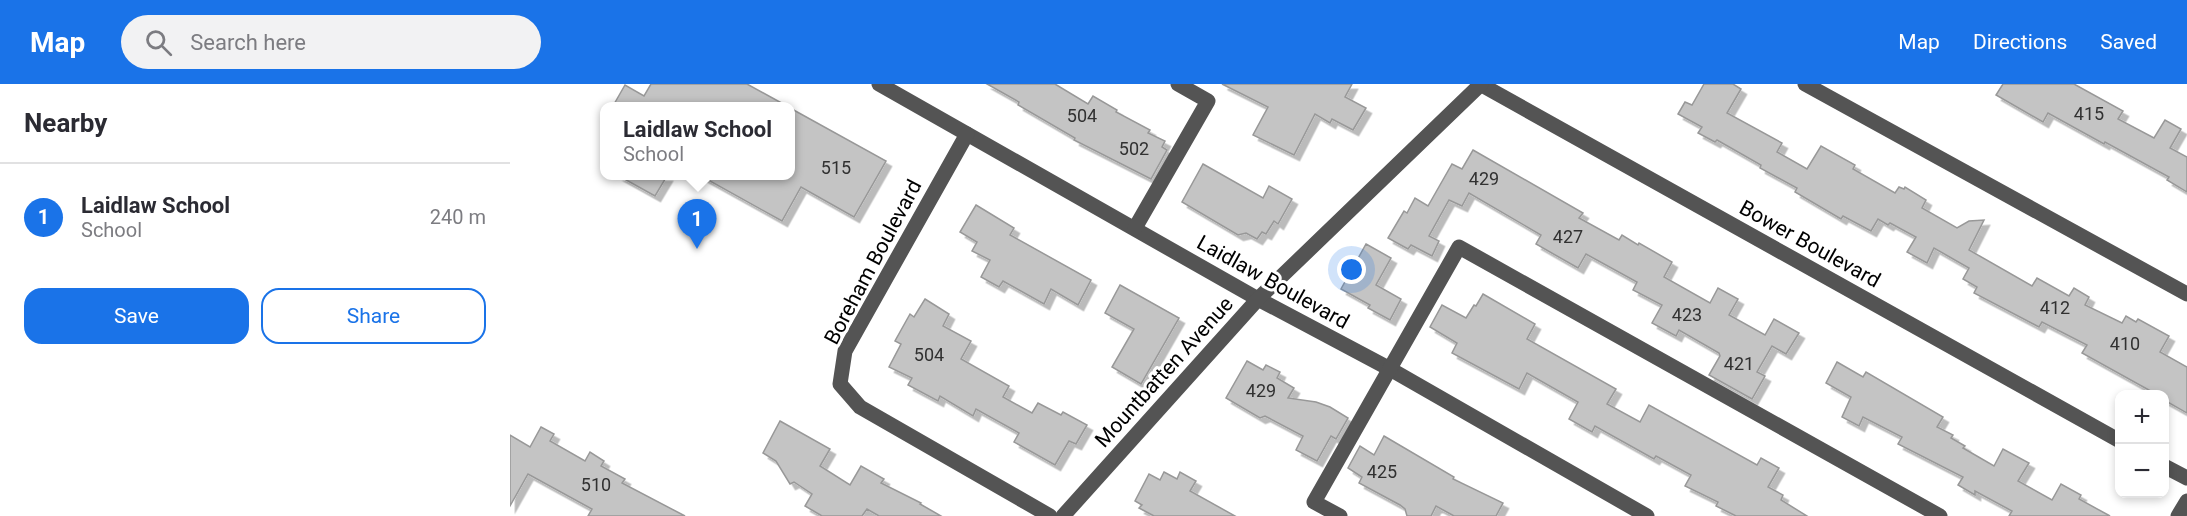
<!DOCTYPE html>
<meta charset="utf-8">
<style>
:root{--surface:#fff;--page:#f2f2f3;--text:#2b2b33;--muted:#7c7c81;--line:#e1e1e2;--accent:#1a73e8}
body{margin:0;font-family:Roboto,sans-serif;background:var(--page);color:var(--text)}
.controls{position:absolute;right:18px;bottom:18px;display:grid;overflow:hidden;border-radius:12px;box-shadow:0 3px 9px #0003}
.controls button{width:54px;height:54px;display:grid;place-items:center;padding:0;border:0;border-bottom:2px solid var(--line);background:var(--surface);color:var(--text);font:30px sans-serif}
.you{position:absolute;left:842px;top:186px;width:21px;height:21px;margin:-15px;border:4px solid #fff;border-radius:50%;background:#1a73e8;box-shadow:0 0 0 9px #1a73e833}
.badge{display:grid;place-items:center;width:39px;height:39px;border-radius:50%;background:var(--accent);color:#fff;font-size:20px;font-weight:700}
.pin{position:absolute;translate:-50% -50px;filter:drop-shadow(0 2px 3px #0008)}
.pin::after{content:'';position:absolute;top:32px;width:21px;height:18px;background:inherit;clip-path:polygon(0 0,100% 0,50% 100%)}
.popup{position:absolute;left:90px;top:18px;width:195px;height:78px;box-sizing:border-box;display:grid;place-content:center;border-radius:12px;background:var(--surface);filter:drop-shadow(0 2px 4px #0005);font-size:20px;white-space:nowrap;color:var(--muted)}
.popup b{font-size:22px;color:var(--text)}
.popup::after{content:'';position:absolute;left:50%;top:100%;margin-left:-12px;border:12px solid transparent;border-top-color:var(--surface)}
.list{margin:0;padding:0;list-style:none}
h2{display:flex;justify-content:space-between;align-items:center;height:78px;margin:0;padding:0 24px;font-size:26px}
h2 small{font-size:20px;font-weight:400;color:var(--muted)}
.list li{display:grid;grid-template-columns:39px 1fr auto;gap:18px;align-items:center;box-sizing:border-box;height:108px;padding:0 24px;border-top:2px solid var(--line)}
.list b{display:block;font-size:22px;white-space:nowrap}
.list p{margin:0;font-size:20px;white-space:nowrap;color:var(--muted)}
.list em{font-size:20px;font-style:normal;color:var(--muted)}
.actions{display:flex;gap:12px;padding:18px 24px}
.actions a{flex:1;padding:14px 0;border:2px solid var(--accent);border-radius:18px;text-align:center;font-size:21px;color:var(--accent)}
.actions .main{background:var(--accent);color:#fff}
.icon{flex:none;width:33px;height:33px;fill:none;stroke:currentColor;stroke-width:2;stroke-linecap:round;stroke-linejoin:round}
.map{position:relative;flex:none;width:1677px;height:432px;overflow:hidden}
header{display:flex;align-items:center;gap:36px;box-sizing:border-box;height:84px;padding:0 30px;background:var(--accent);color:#fff}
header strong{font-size:28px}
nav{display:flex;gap:33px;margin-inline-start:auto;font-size:21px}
.search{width:420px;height:54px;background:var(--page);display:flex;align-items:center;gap:15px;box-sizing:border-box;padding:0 21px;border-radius:33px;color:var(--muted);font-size:22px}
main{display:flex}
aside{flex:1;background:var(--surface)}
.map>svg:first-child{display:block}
</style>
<header>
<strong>Map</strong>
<div class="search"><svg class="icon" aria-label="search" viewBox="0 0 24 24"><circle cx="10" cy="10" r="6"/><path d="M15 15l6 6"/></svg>Search here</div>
<nav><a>Map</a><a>Directions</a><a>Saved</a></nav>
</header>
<main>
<aside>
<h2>Nearby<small></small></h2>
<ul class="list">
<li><span class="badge">1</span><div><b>Laidlaw School</b><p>School</p></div><em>240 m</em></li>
</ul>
<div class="actions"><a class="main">Save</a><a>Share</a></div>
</aside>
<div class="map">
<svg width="1677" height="432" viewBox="0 0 1677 432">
<defs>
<filter id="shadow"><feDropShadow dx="5.5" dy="5.5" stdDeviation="0" flood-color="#0004"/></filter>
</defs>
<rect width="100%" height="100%" fill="#fff"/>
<g fill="#c4c4c4" stroke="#989898" stroke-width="1.5" filter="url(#shadow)">
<path d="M141 0H237L277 22H103L115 1 134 12Z"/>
<path d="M477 0H545L578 20 583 12 607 26 606 28 640 46 638 49 655 57 652 63 657 66 641 95 564 56 565 54 508 21 509 18Z"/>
<path d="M712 0H842L835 13 856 24 843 46 822 35 820 39 805 30 784 71 743 51 758 23Z"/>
<path d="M1194 0H1223L1231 5 1217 29 1272 59 1267 68 1297 85 1311 62 1345 81 1343 85 1385 109 1389 103 1394 105 1395 103 1416 116 1412 124 1447 144 1459 137 1474 136 1459 166 1522 202 1527 194 1559 212 1564 204 1579 213 1575 221 1612 239 1616 232 1626 238 1628 235 1659 252 1650 268 1677 283V329L1654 316V310H1646L1572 269 1577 261 1532 238 1529 243 1464 209 1467 203 1453 195 1459 184 1424 164 1417 179 1397 168 1406 153 1380 139 1378 141 1368 135 1361 147 1333 132 1331 135 1285 108 1287 104 1250 84 1251 81 1207 56 1205 58 1188 49 1192 43 1168 30 1175 18 1182 21Z"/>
<path d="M1493 0H1564L1613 27 1608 35 1644 54 1655 36 1671 45 1660 64 1677 73V108L1657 96 1659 93 1595 58 1594 60 1538 29 1533 38 1486 11Z"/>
<path d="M280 24 376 77 344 133 291 103 272 137 191 92H280Z"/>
<path d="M963 66 1073 129 1069 134 1109 156 1112 151 1128 161 1129 159 1162 178 1154 193 1200 219 1208 204 1228 215 1219 231 1255 251 1264 235 1289 249 1276 270 1262 262 1247 288 1255 292 1242 315 1199 291 1210 272 1209 269 1169 246 1166 252 1142 239 1152 221 1123 206 1127 198 1076 170 1068 184 1026 160 1031 151 959 109 952 122 939 116 919 152 929 157 922 172 901 161 898 165 878 154 894 127 897 129 905 114 918 122 942 80 952 85Z"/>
<path d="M693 80 753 114 759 102 782 115 768 140 764 137 756 150 752 148 747 155 736 149 728 151 672 118Z"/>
<path d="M109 92H157L145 112Z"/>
<path d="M466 121 504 144 500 151 581 196 568 221 541 205 534 220 493 197 489 203 471 193 480 176 462 167 467 158 450 148Z"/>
<path d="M856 160 881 174 866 201 891 215 880 236 858 224 860 221 831 205Z"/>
<path d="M610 201 669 234 631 300 602 283 624 245 595 229Z"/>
<path d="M973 210 1025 240 1017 255 1106 305 1097 320 1130 338 1139 321 1247 381 1251 374 1269 384 1258 403 1273 411 1271 416 1297 432H1226L1206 422 1208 418 1175 402 1181 391 1146 372 1144 375 1085 342 1082 348 1059 335 1068 318 1017 289 1009 305 942 269 947 259 920 243 932 221 956 234 964 221 966 222Z"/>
<path d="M415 215 439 230 433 242 461 257 451 275 499 302 493 313 522 329 528 319 551 331 553 328 577 341 566 360 559 357 545 381 504 358 509 349 466 325 463 332 430 312 428 317 398 301 402 294 379 283 391 260 385 257 400 230 404 233Z"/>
<path d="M737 277 753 286 756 281 770 288 767 294 784 304 778 314 806 318 820 323 838 334 826 355 821 352 807 377 786 366 793 352 755 332 750 334 716 314Z"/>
<path d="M1327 278 1353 293 1356 288 1433 333 1427 343 1443 351 1441 354 1455 362 1453 364 1484 382 1493 365 1519 379 1508 397 1542 416 1551 400 1571 411 1569 415 1600 432H1499L1502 427 1465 407V411L1448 401 1453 393 1388 360 1392 353 1353 333 1349 342 1332 333 1341 313 1316 299Z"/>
<path d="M270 337 320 365 310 382 340 401 351 382 374 395 371 399 411 419 410 420 431 432H369L357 425 352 432H312L295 422 302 410 284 398 280 400 266 377 253 369Z"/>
<path d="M31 343 44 350 40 357 75 377 80 368 94 377 91 382 115 395 112 399 175 432H78L82 425 18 390 0 422V351L20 363Z"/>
<path d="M874 352 944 393 943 395 993 419 986 432H944L926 422 921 432H897L895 425 890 421 849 399 852 393 838 384 850 362 864 371Z"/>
<path d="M654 388 667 395 670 388 686 397 680 407 725 432H644L629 424 632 421 625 417 639 390 650 396Z"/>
</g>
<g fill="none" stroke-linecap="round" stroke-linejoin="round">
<g stroke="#545454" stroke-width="15">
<path d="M369 0 748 215 880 285 1137 432"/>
<path d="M970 0 1610 357"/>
<path d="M1295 0 1677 210"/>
<path d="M457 50 335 267 330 300 350 323 540 432"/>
<path d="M625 144 698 17 668 0"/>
<path d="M1654 382 1677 394"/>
<path d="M553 432 748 215 971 0"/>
<path d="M830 432 804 418 949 163 1430 432"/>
<path d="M1668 432 1677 417"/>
</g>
</g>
<g text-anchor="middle" stroke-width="6" stroke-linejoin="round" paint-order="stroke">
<g font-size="18" fill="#313131">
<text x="1579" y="36">415</text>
<text x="572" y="38">504</text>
<text x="624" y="71">502</text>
<text x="326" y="90">515</text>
<text x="974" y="101">429</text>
<text x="1058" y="159">427</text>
<text x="1545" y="230">412</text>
<text x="1177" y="237">423</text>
<text x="1615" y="266">410</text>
<text x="419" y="277">504</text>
<text x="1229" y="286">421</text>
<text x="751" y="313">429</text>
<text x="872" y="394">425</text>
<text x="86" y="407">510</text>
</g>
<g font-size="21" fill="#000" stroke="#fff">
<text transform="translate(1300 160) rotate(29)" y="7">Bower Boulevard</text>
<text transform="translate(363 178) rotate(-62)" y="7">Boreham Boulevard</text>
<text transform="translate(763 198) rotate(29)" y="7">Laidlaw Boulevard</text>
<text transform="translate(654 288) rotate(-48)" y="7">Mountbatten Avenue</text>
</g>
</g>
</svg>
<div class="controls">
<button>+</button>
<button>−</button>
</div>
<div class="you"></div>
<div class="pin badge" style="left:187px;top:165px">1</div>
<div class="popup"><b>Laidlaw School</b>School</div>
</div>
</main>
